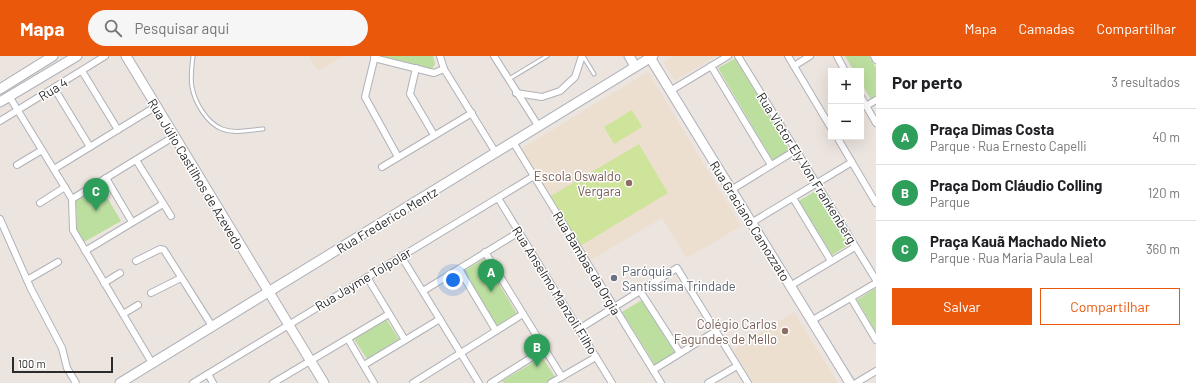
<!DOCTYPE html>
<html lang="pt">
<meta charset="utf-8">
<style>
:root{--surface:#fff;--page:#f6f6f6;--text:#202124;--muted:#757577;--line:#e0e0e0;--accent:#ea580c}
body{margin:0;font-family:Barlow,sans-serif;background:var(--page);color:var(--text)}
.controls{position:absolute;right:12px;top:12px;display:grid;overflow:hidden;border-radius:0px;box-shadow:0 4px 16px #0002}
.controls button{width:36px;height:36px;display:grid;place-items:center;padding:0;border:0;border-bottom:1px solid var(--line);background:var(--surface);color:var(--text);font:20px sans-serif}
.scale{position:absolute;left:12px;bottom:10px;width:101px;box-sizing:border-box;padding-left:4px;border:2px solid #2b2b2b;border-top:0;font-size:11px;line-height:14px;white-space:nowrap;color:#2b2b2b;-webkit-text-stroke:3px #fff;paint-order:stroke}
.you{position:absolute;left:453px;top:224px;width:14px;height:14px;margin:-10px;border:3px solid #fff;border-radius:50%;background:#1a73e8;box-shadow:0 0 0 6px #1a73e833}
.badge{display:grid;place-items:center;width:26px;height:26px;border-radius:50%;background:var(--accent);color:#fff;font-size:13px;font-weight:700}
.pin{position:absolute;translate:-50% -33px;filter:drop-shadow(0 1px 2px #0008)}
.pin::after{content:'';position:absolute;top:21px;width:14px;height:12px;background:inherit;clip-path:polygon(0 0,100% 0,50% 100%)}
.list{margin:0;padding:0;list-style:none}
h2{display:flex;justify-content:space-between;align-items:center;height:52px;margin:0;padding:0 16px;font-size:17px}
h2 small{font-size:13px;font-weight:400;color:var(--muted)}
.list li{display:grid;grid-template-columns:26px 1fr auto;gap:12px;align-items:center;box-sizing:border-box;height:56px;padding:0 16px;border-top:1px solid var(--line)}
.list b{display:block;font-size:15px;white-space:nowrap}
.list p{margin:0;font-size:13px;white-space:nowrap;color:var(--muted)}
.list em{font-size:13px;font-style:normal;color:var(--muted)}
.actions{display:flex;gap:8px;padding:12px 16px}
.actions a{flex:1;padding:9px 0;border:1px solid var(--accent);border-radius:0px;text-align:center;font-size:14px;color:var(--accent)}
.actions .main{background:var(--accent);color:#fff}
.icon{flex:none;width:22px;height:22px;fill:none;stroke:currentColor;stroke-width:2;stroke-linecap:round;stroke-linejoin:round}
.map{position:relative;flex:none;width:876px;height:327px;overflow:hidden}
header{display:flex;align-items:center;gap:24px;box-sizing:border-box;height:56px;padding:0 20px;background:var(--accent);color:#fff}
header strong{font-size:19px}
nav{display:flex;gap:22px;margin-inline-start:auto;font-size:14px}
.search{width:280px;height:36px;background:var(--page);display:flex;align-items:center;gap:10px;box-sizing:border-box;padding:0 14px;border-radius:22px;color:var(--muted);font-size:15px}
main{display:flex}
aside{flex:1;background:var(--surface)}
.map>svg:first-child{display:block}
</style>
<header>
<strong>Mapa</strong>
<div class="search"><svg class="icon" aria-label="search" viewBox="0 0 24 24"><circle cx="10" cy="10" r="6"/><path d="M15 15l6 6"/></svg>Pesquisar aqui</div>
<nav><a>Mapa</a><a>Camadas</a><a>Compartilhar</a></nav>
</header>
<main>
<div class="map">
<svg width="876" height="327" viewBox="0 0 876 327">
<rect width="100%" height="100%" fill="#ece4de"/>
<g fill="#ecdfcf">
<path d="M309 0H344L318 15Z"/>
<path d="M674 0H716L675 25 664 6Z"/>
<path d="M648 16 741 170 687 202 662 162 589 205 521 93Z"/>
<path d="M794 256 838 327H753L733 294Z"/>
</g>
<g fill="#bcde9f">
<path d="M382 0H433L435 8 432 13Z"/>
<path d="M845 0H869L876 12V40L871 43 861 27V15H854Z"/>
<path d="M736 2 790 95 773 105 718 12Z"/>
<path d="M101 131 121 165 84 186 77 173 76 145Z"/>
<path d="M817 134 850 188 832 199 799 145Z"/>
<path d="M484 203 517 258 497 270 464 215Z"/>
<path d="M876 232V276L857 244Z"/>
<path d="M642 244 675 297 655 309 622 256Z"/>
<path d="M386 263 399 283 367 303 354 283Z"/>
<path d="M542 301 555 321 546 327H504L502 325Z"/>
</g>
<g fill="#cee49b">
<path d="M632 54 642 71 614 88 604 71Z"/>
<path d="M639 88 668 137 580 190 551 140Z"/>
</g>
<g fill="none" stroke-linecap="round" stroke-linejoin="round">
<defs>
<g id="lane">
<path d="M193 0C192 10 190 21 192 31 195 47 207 67 222 73 235 78 250 74 263 73"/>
<path d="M583 0 594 18"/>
<path d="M509 23 547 0"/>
</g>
<g id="street">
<path d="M375 0 365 41 398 101"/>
<path d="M440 0 444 13 496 97"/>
<path d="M494 0 539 71"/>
<path d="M738 0 876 224"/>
<path d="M788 0 831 72"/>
<path d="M837 0 845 15"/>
<path d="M874 0 876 4"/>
<path d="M374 2 434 17 444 13"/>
<path d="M711 10 771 109"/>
<path d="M794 10 810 0"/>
<path d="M416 12 410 38 434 79"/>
<path d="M82 15 118 74"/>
<path d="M54 32 90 91"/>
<path d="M670 35 728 0"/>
<path d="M516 37 542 41 560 35 575 21 582 0"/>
<path d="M9 40 72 143 73 174 152 307"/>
<path d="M861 41 876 67"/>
<path d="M866 50 876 44"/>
<path d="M0 65 105 0"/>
<path d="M837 81 876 147"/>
<path d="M513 86 661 327"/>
<path d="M136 104 171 160"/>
<path d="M17 109 42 94"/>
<path d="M382 111 472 57"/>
<path d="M54 113 155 51"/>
<path d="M106 122 132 166"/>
<path d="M731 134 796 94"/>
<path d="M498 142 612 327"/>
<path d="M793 142 831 205"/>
<path d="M72 143 173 81"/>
<path d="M40 147 65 131"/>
<path d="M0 163 31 233 62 292 67 312 76 327"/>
<path d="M751 167 852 106"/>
<path d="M85 195 163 148"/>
<path d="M485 196 562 321"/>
<path d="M401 200 479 327"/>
<path d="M136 205 160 193 164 194 212 270"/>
<path d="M459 213 496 275"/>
<path d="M367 221 405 284"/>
<path d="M27 224 58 206"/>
<path d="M104 227 120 217"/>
<path d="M790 230 855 191"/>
<path d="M423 235 519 176"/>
<path d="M640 235 680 297"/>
<path d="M151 237 181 222"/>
<path d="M851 242 876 284"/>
<path d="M123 258 138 249"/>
<path d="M811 265 876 227"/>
<path d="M579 273 677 212 748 327"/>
<path d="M348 283 374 327"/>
<path d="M364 309 440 263"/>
<path d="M653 314 716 275"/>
<path d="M208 318 213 327"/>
<path d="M193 327 534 120"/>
<path d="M273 327 389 258"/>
<path d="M413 327 523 258"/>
<path d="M491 327 545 293"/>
<path d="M551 327 596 301"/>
<path d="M708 327 737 310"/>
<path d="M856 327 876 315"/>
</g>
<g id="secondary">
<path d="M126 0 324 327"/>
<path d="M629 0 635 10"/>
<path d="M649 0 850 327"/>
<path d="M0 33 53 0"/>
<path d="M0 46 77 0"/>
<path d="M120 327 653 0"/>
</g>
</defs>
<use href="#lane" stroke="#afb2ba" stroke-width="5"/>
<use href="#street" stroke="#afb2ba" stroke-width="8"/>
<use href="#secondary" stroke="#afb2ba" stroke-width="11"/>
<use href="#lane" stroke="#fff" stroke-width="3"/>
<use href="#street" stroke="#fff" stroke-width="6"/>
<use href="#secondary" stroke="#fff" stroke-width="9"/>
</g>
<g fill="#8d6e63" stroke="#fff" stroke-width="1.5">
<circle cx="629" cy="127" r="4"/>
<circle cx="785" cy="275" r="4"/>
</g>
<circle fill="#6b7280" stroke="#fff" stroke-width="1.5" cx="614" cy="222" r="4"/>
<g text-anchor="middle" stroke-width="3" stroke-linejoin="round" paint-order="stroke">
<g font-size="13" fill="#2b2b2b" stroke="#fff">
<text transform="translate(53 33) rotate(-32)" y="5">Rua 4</text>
<text transform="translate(807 112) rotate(58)" y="5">Rua Victor Ely Von Frankenberg</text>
<text transform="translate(196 118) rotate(59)" y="5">Rua Júlio Castilhos de Azevedo</text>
<text transform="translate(387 164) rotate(-31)" y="5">Rua Frederico Mentz</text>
<text transform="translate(750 165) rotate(58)" y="5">Rua Graciano Camozzato</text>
<text transform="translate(587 207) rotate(59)" y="5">Rua Bambas da Orgia</text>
<text transform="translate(363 223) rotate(-31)" y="5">Rua Jayme Tolpolar</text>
<text transform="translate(555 234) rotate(58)" y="5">Rua Anselmo Manzoli Filho</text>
</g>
<g font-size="13" fill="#785e54" stroke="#fff" text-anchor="end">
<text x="621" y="125">Escola Oswaldo<tspan x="621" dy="15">Vergara</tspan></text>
<text x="777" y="273">Colégio Carlos<tspan x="777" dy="15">Fagundes de Mello</tspan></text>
</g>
<g font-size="13" fill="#5b616d" stroke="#fff" text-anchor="start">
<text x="622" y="220">Paróquia<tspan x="622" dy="15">Santíssima Trindade</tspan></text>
</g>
</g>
</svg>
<div class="controls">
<button>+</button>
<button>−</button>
</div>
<div class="scale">100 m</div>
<div class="you"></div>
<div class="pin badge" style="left:491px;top:236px;background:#2e9e5b">A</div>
<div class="pin badge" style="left:537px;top:311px;background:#2e9e5b">B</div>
<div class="pin badge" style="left:96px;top:155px;background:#2e9e5b">C</div>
</div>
<aside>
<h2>Por perto<small>3 resultados</small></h2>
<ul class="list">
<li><span class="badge" style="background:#2e9e5b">A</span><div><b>Praça Dimas Costa</b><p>Parque · Rua Ernesto Capelli</p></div><em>40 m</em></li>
<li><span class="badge" style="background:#2e9e5b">B</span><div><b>Praça Dom Cláudio Colling</b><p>Parque</p></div><em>120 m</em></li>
<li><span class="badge" style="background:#2e9e5b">C</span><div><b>Praça Kauã Machado Nieto</b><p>Parque · Rua Maria Paula Leal</p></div><em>360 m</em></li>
</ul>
<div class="actions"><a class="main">Salvar</a><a>Compartilhar</a></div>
</aside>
</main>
